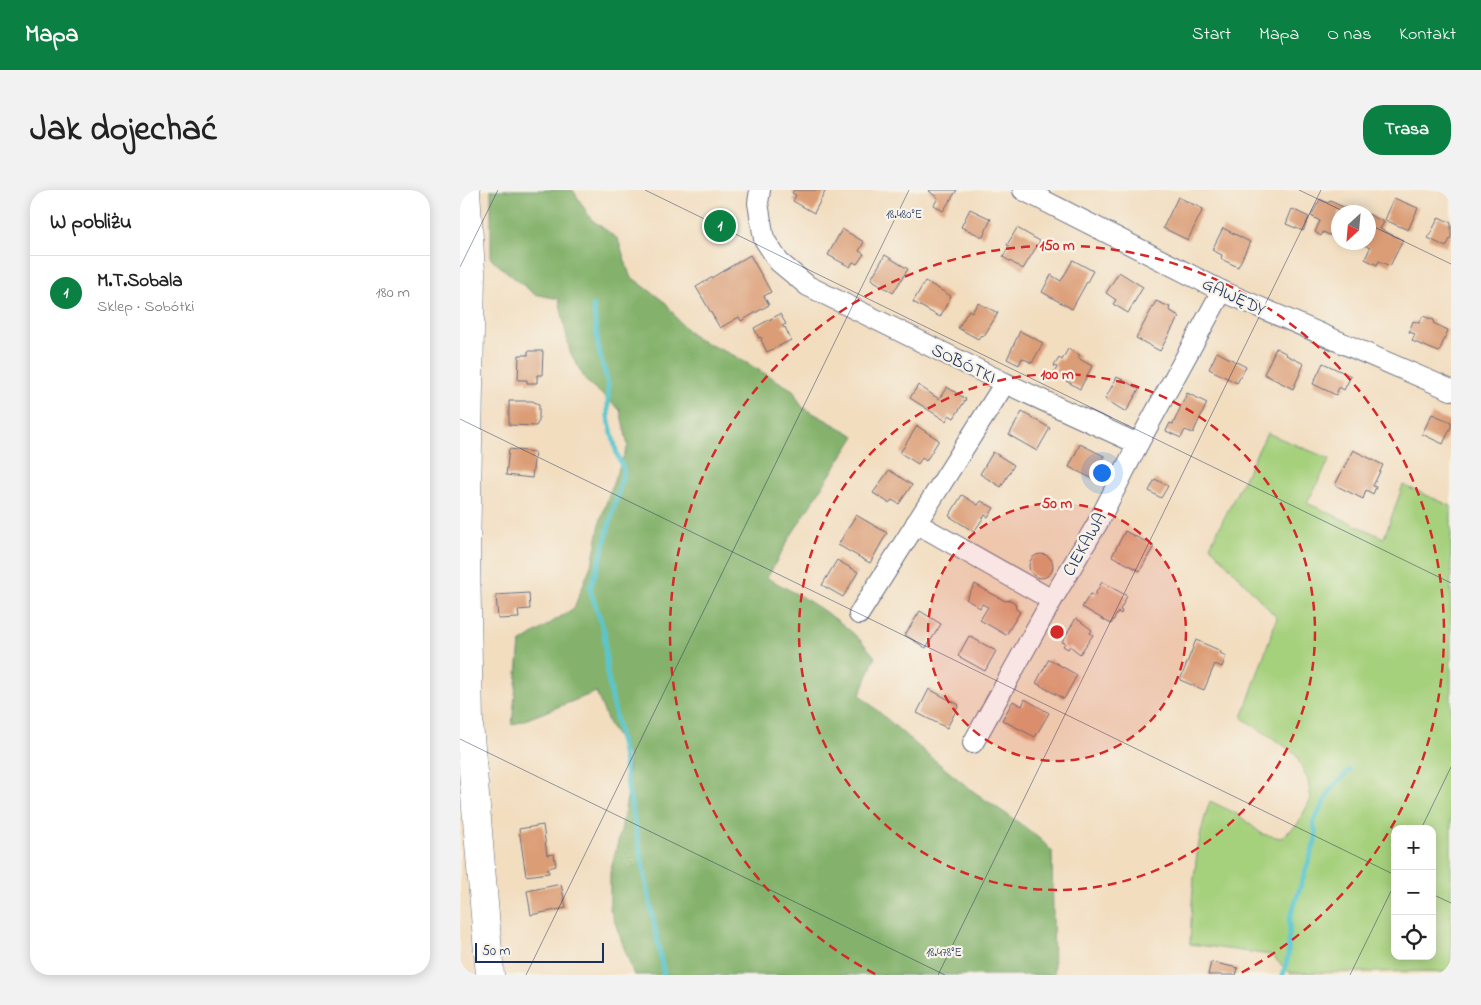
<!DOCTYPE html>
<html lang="pl">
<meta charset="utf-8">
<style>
:root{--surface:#fff;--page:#f2f2f2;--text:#222;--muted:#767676;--line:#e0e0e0;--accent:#0b8043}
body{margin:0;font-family:"Indie Flower",sans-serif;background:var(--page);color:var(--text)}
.controls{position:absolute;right:15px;bottom:15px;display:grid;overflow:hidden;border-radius:10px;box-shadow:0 2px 12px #0003}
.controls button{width:45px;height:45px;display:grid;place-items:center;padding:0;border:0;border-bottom:1px solid var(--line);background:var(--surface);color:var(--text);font:25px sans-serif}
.compass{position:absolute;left:871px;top:15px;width:45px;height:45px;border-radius:50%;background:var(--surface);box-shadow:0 2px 12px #0003;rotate:206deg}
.scale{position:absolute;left:15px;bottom:12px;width:129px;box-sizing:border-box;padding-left:5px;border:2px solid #1b2f5e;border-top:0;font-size:14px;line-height:18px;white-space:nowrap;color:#1b2f5e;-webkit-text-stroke:4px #f7f3e8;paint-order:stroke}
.you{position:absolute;left:641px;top:282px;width:18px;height:18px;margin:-12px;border:4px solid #fff;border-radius:50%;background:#1a73e8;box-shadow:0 0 0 8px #1a73e833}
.badge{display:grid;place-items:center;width:32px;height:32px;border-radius:50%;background:var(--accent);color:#fff;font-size:16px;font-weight:700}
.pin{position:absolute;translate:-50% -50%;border:2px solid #fff;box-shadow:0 1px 5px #0006}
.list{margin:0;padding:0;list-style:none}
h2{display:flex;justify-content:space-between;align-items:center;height:65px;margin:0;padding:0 20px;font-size:21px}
h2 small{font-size:16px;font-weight:400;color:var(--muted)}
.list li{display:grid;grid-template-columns:32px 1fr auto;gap:15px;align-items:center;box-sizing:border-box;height:75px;padding:0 20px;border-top:1px solid var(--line)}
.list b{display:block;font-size:19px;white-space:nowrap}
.list p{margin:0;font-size:16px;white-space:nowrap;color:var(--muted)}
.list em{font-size:16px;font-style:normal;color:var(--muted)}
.icon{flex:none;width:28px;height:28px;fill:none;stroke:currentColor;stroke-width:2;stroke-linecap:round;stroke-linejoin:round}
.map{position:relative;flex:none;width:991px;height:785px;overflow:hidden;border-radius:20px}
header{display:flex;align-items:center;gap:30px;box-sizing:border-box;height:70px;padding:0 25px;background:var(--accent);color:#fff}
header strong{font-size:24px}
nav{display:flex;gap:28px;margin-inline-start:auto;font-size:18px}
.intro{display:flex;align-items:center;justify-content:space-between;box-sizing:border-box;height:120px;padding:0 30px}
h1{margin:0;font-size:35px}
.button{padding:12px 22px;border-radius:20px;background:var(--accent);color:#fff;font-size:18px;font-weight:700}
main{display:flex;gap:30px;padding:0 30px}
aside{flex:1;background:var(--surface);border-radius:20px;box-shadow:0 2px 12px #0003}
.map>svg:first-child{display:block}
</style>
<header>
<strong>Mapa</strong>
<nav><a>Start</a><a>Mapa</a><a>O nas</a><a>Kontakt</a></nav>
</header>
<div class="intro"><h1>Jak dojechać</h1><a class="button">Trasa</a></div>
<main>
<aside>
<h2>W pobliżu<small></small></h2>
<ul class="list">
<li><span class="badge">1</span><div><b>M.T.Sobala</b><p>Sklep · Sobótki</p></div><em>180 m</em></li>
</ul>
</aside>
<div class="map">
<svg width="991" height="785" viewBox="0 0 991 785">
<rect width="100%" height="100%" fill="#f7f3e8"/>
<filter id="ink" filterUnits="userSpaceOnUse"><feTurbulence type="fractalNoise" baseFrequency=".02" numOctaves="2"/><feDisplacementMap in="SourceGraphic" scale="10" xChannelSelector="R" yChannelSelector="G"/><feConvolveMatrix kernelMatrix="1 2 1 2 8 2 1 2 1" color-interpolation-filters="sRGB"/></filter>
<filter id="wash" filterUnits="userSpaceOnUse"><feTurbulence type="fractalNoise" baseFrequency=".0096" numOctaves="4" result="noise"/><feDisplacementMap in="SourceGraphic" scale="20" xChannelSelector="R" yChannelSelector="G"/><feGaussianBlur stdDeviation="1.12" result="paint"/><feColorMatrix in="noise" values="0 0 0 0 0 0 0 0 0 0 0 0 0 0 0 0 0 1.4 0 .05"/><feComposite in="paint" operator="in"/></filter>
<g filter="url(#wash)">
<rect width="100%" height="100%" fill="#f2ddbf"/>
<path fill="#a5d07c" stroke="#60806d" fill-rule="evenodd" d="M807 243 870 269 847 313 924 348 943 295 991 316V783L973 781 830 783 811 765 730 754C732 706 734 656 750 611L777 624 802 644 821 648 837 635 851 609 848 590 835 563 782 528 817 428 750 356ZM935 639H972V766H935Z"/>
<path fill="#84b26c" stroke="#507065" d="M31 0H113L131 29 158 49 170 86 206 113 220 133 237 149 273 165 333 200 342 217 395 246 330 347 307 388C338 404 368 421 394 444 402 451 409 460 415 467L400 505C437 538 474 571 513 601 540 621 570 637 592 661L594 785H174L150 719V683L161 640 169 597 168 565 149 534 136 502 52 535 60 453 114 418 133 370 141 328 157 282 168 256 160 220 126 191 110 162 99 109 74 104 31 69Z"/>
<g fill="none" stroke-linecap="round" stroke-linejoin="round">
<g stroke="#59c6ce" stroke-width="5">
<path d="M133 115 139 161 148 194V227L157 264 164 281 140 369 130 399 144 441 147 483 164 568 168 598 204 785"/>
<path d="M823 785 828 766 830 728 855 652 856 643 853 633 871 599 890 580"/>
</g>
</g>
<g id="blocks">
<g fill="#db9d76">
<path d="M334 0H366L354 23 333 11 336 5 332 3Z"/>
<path d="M470 0H497L483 21 474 15 478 8 469 1Z"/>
<path d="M718 7 743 19 728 50 703 38Z"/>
<path d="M934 8 958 18 948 40 925 30Z"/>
<path d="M860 9 868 13 870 11 890 20 889 22H878V40L874 47 863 42 861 46 855 42 860 31 851 26Z"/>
<path d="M510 19 531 29 523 47 501 37Z"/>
<path d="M832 19 849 27 843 41 826 34Z"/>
<path d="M908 24 924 32 920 39 943 50 930 76 919 71 917 75 905 69 910 58 898 52H908Z"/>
<path d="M979 27 991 33V47L986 57 968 48Z"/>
<path d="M557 38 580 51 563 79 543 67 549 56 547 55Z"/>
<path d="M763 38 790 52 778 77 761 69 762 65 752 60Z"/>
<path d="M382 39 404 52 399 61 404 64 397 74 393 72 390 77 368 65Z"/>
<path d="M290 65 311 102 304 106 309 115 281 131 279 127 260 138 236 97Z"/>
<path d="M425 65 448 79 433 103 411 89Z"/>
<path d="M613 70 633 81 612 119 582 102 591 85 601 91Z"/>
<path d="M659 82 683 97 668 123 653 114 656 110 646 103Z"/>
<path d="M465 91 491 106 480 127 453 112Z"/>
<path d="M696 111 710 117 709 120 719 126 700 161 676 148Z"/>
<path d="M518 113 538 123 524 146 521 145 518 149 498 138 509 120 512 122Z"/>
<path d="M320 124 326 134 322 136 324 138 325 137 331 150 307 162 301 150 302 149 301 147 299 148 294 138Z"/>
<path d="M963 126 974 130 973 133 988 140 979 162 952 151 955 144 949 142 953 131 959 133Z"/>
<path d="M560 141 583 153 572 173 562 168 559 175 547 169Z"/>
<path d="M816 158 827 164 826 165 844 174 833 199 804 184Z"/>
<path d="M608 159 620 165 618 168 632 176 620 199 594 184 597 177 594 176 599 168 602 170Z"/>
<path d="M68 161H83L82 185H77V193H67V190H58L59 165H68Z"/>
<path d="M757 162 786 177 777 193 749 179Z"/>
<path d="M863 173 891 186 884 200 879 197 876 205 853 194Z"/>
<path d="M657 187 679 199 666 222 645 209Z"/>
<path d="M458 195 479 209 487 197 506 209 494 228 489 225 486 231 450 208Z"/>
<path d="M727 203 747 213 733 243 725 240 721 248 706 241 710 233 713 234Z"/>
<path d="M49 211H72L79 214V231L76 236 49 235Z"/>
<path d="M562 222 590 238 577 261 549 245Z"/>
<path d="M972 224 991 232V237L983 254 962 244Z"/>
<path d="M457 236 479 250 466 271 462 268 458 274 440 263Z"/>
<path d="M620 254 644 266 633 289 609 277Z"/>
<path d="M49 259 75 262 72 288 46 285Z"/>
<path d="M893 260 923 275 913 296 916 297 913 304 906 300 903 309 875 295Z"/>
<path d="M533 262 554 275 541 297 520 284Z"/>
<path d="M429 280 452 295 439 314 432 310 429 313 413 303Z"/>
<path d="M695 289 708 296 701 308 689 301Z"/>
<path d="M502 305 518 315 521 311 534 318 528 327 525 325 514 342 489 326Z"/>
<path d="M396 325 427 343 410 373 378 355Z"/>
<path d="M665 341 694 356 680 381 652 366Z"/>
<circle cx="581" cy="376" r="12"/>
<path d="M377 370 398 382 383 407 362 395Z"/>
<path d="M642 392 667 406 660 420 662 421 661 424 658 422 651 434 622 417 630 404 634 406Z"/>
<path d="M515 394 545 411 550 410 555 413 556 419 560 422 546 445 520 430 528 417 522 414 520 418 506 409Z"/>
<path d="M69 403 70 419 58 420 59 428 38 429 36 405Z"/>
<path d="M460 421 481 434 466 458 445 445Z"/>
<path d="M616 428 632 440 630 443 633 445 620 464 610 456 608 459 603 456 605 453 602 452Z"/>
<path d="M509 446 536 461 525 481 498 466Z"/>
<path d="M736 450 761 461 760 463 766 466 762 477 755 474 744 500 720 490Z"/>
<path d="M589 469 617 485 604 509 576 493Z"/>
<path d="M469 499 499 515 487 538 457 523Z"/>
<path d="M565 509 589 523 575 547 542 530 553 511 562 516Z"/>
<path d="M83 635 87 665 94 664 96 676 88 678 89 683 66 686 59 639Z"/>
<path d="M101 694 106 718 71 725 67 701Z"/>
<path d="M751 772 778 778 776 785H748Z"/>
</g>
</g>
</g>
<g filter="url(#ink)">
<use href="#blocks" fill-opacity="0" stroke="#666c80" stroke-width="1"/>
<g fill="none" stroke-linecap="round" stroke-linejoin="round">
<defs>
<g id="minor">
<path d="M300 0 298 13 304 49 319 72 348 96 545 193 399 424"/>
<path d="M563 0 762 101 991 200"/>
<path d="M545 193 678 254"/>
<path d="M456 333 592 410"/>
<path d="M513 553 592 410 637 334 678 254 762 101"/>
</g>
<path id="secondary" d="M6 0 11 82 6 366 9 534 30 785"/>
</defs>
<use href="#minor" stroke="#666c80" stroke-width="22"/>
<use href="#secondary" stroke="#666c80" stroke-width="29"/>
<use href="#minor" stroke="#fff" stroke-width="20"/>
<use href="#secondary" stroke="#fff" stroke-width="28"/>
</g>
</g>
<path fill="none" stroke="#1b2f5e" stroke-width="1" stroke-opacity="0.45" d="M185 0 991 393M839 0 885 22M908 34 991 74M0 77 38 0M0 229 935 685M0 549 485 785M961 639 991 577M972 704 991 713M66 785 449 0M478 785 861 0M890 785 935 693"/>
<circle cx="597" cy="442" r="129" fill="#d62828" fill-opacity=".12"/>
<g fill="none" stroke="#d62828" stroke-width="2.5" stroke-dasharray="9 6">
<circle cx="597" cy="442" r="129"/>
<circle cx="597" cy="442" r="258"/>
<path d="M415 784A387 387 0 1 1 779 784"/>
</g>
<g text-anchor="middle" stroke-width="4.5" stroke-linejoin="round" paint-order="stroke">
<g font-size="18" fill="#1b2f5e" stroke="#f7f3e8">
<text transform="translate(774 106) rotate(25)" y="6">GAWĘDY</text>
<text transform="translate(504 173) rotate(26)" y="6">SOBÓTKI</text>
<text transform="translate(624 354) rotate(-60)" y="6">CIEKAWA</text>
</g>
</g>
<g font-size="12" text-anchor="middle" fill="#1b2f5e" stroke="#f7f3e8" stroke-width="4.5" stroke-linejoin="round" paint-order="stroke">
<text x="444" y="28">18.480°E</text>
<text x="484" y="766">18.478°E</text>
</g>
<circle cx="597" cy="442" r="8" fill="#d62828" stroke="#f7f3e8" stroke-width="2.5"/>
<g font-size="15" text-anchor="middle" font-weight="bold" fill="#d62828" stroke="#f7f3e8" stroke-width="4.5" stroke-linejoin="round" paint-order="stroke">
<text x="597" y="60">150 m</text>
<text x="597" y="189">100 m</text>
<text x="597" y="318">50 m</text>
</g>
</svg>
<div class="controls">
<button>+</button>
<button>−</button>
<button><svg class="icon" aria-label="locate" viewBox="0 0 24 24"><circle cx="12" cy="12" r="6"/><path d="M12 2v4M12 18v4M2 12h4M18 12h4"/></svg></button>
</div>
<svg class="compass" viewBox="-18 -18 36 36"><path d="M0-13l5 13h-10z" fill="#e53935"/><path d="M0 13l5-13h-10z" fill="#767676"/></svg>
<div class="scale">50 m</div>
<div class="you"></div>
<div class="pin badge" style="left:260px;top:36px">1</div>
</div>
</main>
